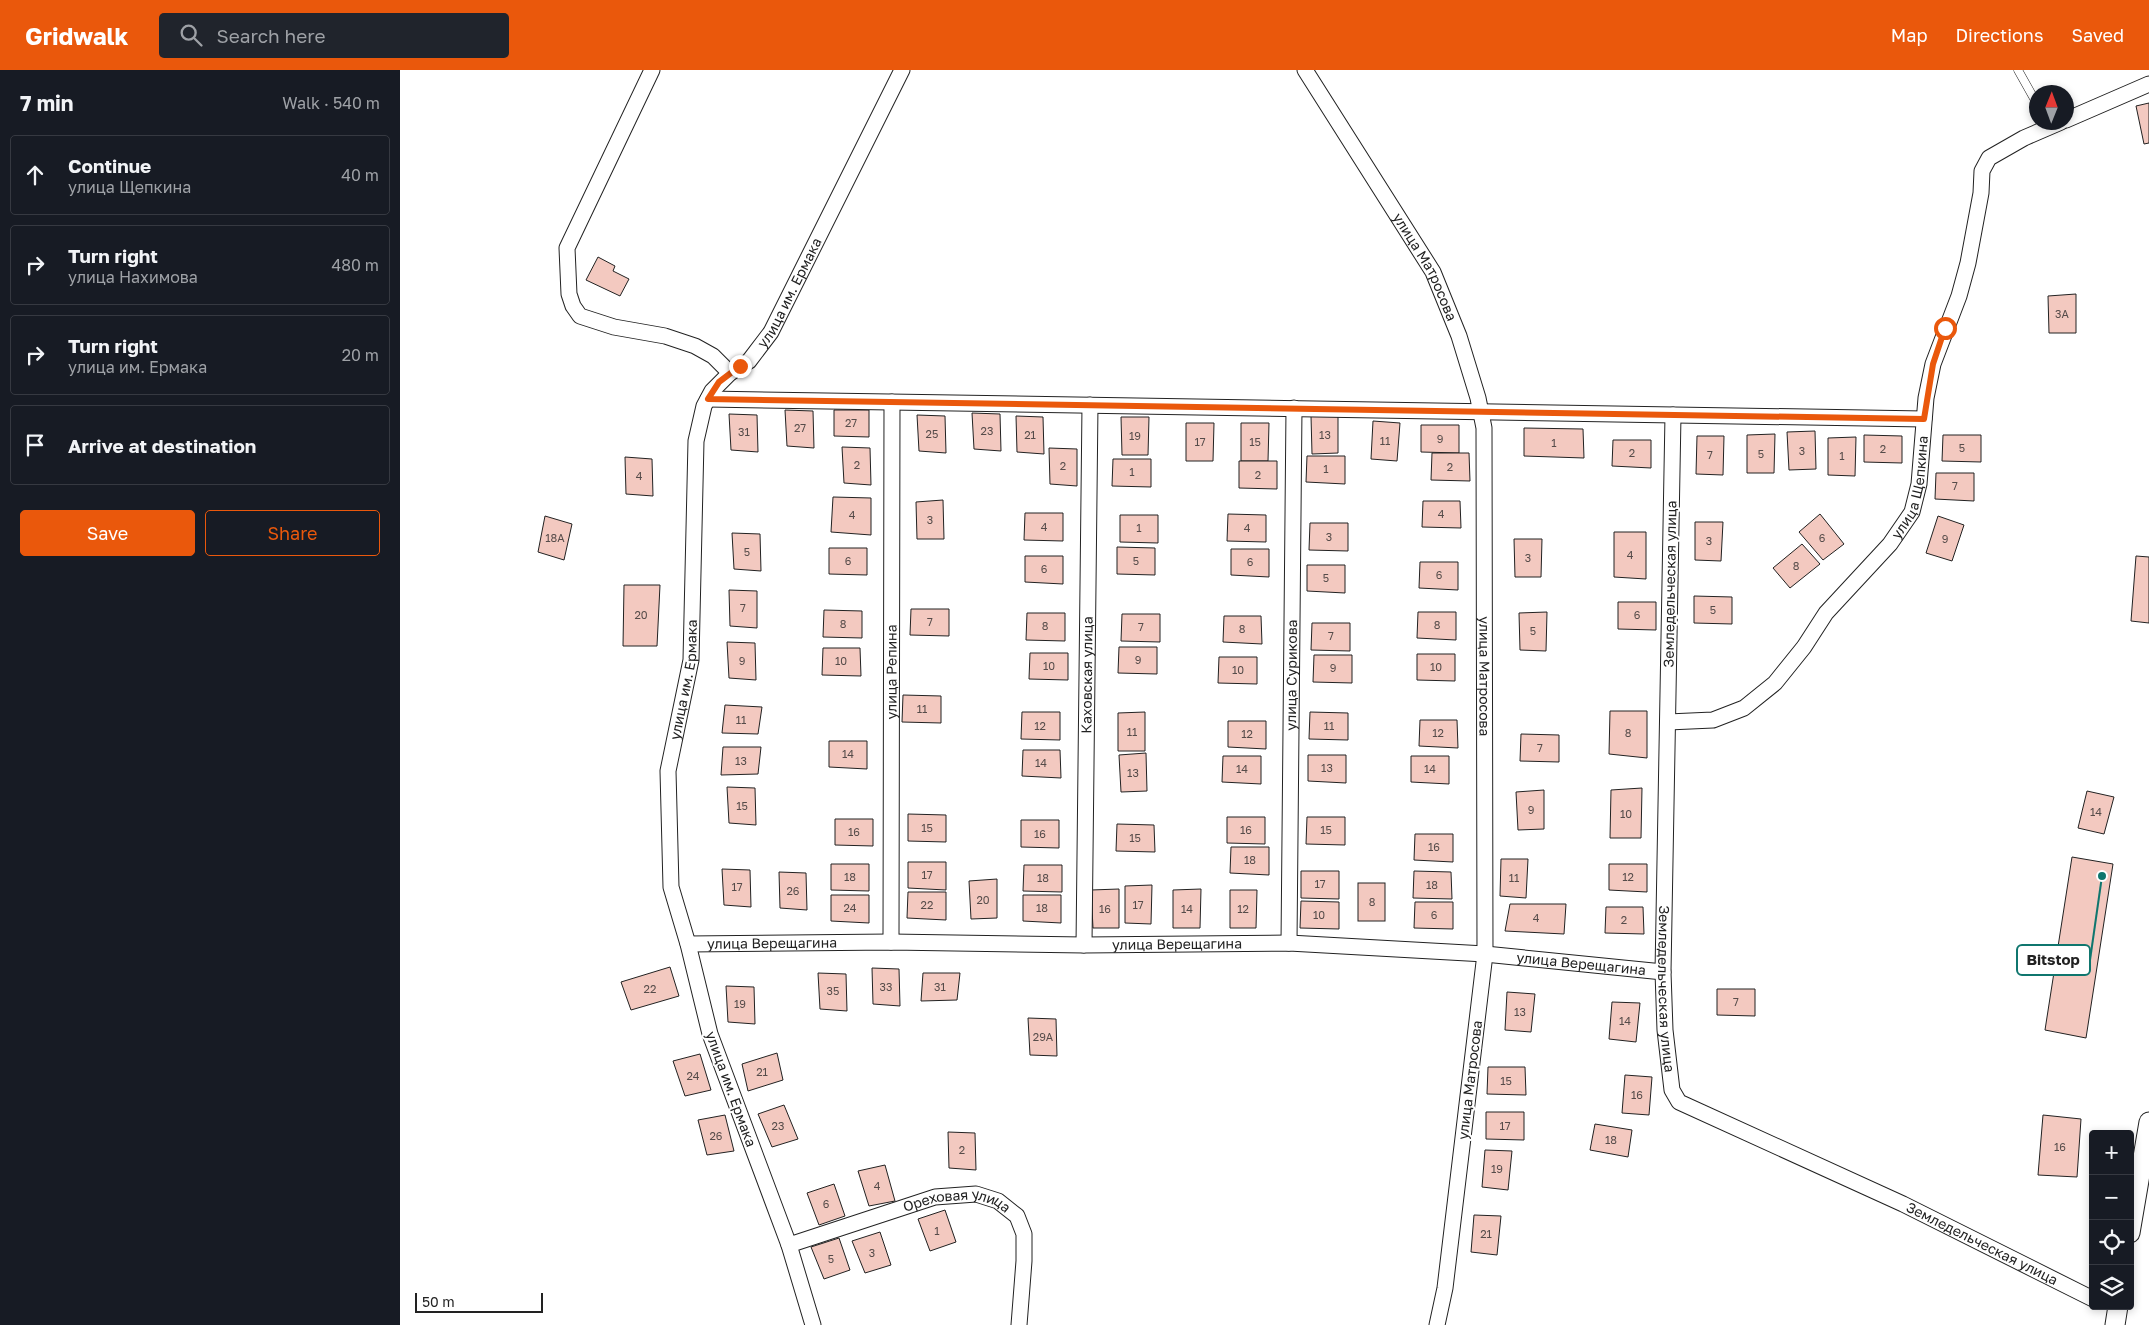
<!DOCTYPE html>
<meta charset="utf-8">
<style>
:root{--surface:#171b24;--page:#20242c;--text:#f1f3f6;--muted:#9ea1a6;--line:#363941;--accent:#ea580c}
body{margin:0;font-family:"Golos Text",sans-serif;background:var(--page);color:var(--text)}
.controls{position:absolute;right:15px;bottom:15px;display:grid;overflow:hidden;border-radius:5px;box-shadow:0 2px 8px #0003}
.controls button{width:45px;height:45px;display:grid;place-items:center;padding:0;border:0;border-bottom:1px solid var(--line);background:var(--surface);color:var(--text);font:25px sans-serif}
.compass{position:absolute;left:1629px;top:15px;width:45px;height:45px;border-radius:50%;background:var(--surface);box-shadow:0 2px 8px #0003;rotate:1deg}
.scale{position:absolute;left:15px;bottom:12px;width:128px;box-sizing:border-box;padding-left:5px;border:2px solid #222;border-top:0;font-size:14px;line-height:18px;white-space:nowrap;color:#222;-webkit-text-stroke:4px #fff;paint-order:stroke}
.stop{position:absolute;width:15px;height:15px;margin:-11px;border:4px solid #ea580c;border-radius:50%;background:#fff}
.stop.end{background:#ea580c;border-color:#fff;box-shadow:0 1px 5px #0008}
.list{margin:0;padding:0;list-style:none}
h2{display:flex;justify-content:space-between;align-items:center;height:65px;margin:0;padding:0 20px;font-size:21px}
h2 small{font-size:16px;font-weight:400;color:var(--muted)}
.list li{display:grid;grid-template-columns:32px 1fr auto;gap:15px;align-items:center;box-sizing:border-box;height:80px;margin:0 10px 10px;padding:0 10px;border:1px solid var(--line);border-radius:5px}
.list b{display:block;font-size:19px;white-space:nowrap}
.list p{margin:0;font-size:16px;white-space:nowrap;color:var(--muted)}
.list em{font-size:16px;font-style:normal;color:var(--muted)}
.actions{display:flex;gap:10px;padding:15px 20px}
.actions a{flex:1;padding:11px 0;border:1px solid var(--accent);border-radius:5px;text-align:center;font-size:18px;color:var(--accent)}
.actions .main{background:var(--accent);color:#fff}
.icon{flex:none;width:28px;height:28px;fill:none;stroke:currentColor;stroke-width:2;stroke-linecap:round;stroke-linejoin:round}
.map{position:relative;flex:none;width:1749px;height:1255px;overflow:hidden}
header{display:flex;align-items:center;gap:30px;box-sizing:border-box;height:70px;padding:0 25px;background:var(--accent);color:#fff}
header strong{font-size:24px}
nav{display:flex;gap:28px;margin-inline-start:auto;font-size:18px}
.search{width:350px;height:45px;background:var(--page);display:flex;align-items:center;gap:12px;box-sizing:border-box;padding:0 18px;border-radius:5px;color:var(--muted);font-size:19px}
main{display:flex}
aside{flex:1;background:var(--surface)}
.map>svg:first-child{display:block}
</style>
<header>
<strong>Gridwalk</strong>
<div class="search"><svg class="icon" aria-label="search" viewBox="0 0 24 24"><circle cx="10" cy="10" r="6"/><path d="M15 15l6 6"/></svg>Search here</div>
<nav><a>Map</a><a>Directions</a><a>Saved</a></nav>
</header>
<main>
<aside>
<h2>7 min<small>Walk · 540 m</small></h2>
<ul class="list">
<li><svg class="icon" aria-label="ahead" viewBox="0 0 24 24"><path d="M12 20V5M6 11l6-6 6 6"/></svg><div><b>Continue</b><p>улица Щепкина</p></div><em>40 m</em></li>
<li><svg class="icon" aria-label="right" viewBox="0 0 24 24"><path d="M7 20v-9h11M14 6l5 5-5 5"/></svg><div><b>Turn right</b><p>улица Нахимова</p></div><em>480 m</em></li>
<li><svg class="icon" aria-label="right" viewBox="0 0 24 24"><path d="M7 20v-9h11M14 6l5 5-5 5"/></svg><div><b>Turn right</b><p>улица им. Ермака</p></div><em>20 m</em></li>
<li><svg class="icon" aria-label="arrive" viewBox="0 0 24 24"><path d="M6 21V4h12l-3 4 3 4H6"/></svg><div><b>Arrive at destination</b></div></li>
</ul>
<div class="actions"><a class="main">Save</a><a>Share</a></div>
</aside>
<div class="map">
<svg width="1749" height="1255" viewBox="0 0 1749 1255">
<rect width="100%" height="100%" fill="#fff"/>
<g fill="#f3c9c0" stroke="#222">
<path d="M1749 33V73L1744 74 1736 36Z"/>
<path d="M198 187 215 196 213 201 229 209 220 226 186 210Z"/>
<path d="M1676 224V263H1649L1648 226Z"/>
<path d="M385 340 413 341 414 378 387 376Z"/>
<path d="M434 340H469V367L434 366Z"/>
<path d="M572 343 600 344 601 381 574 379Z"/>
<path d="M329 344 357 345 358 382 331 380Z"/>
<path d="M517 345 545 346 546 383 519 381Z"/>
<path d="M938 345V383L912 384 911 346Z"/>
<path d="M616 346 643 347 644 384 617 382Z"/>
<path d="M721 347H749L748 385H722Z"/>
<path d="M973 351 1000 353 997 391 971 389Z"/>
<path d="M786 353H814L813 391H786Z"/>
<path d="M841 353H869L868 391H841Z"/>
<path d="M1021 355H1059V383L1021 382Z"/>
<path d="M1124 358 1183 359 1184 388 1124 386Z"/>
<path d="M1415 361 1416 399 1389 400 1387 362Z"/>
<path d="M1375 364 1374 403H1347V365Z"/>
<path d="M1464 365 1502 366V393L1464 392Z"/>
<path d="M1543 365H1581V392L1542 391Z"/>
<path d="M1297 366H1324L1323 405 1296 404Z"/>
<path d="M1456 367 1455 406 1428 405V368Z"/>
<path d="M1213 370H1251V398L1212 396Z"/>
<path d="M442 377 470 378 471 415 444 413Z"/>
<path d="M649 378 677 379V416L650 414Z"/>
<path d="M1032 383H1069L1070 411 1031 410Z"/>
<path d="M907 386H945V414L906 412Z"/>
<path d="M225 387 252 389 253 426 226 424Z"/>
<path d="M713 389H751V417L712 416Z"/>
<path d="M839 391H877V419L839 418Z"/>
<path d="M1536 403H1574V431L1535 429Z"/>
<path d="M433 427 471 428V465L431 462Z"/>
<path d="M543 430 544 469H517L516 432Z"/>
<path d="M1023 431H1060L1061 458 1022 457Z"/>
<path d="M625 443H663V471L624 470Z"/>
<path d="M828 444 866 445V472L827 471Z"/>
<path d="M1420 444 1444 474 1423 490 1399 462Z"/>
<path d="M720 445H758V473L720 472Z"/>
<path d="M145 446 172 454 164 490 138 482Z"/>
<path d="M1538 446 1564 455 1552 491 1526 483Z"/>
<path d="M1295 452H1323L1321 491 1295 490Z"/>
<path d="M910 453H948V481L909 480Z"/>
<path d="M1214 462H1246V509L1214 507Z"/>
<path d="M332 463 360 464 361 501 334 499Z"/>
<path d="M1114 469H1142L1141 507H1115Z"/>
<path d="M1402 474 1420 494 1390 518 1373 498Z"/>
<path d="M717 477 755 478V505L717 504Z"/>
<path d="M429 478H467V505L429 504Z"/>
<path d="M831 479H869V507L831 505Z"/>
<path d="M625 486H663V514L625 512Z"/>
<path d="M1736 486 1749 487V553L1731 551Z"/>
<path d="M1020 492H1058V520L1019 518Z"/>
<path d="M907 495H945V523L907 521Z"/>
<path d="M224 515H260L257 576H223Z"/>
<path d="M329 520 357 521V558L330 556Z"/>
<path d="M1294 526 1332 527V554L1294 553Z"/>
<path d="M1218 532H1256V560L1218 559Z"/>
<path d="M511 539H549V566L510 565Z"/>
<path d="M424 540 462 541V568L423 567Z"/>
<path d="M1018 542H1056V570L1017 568Z"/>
<path d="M1147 542 1146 581 1120 580 1119 543Z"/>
<path d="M627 543H665V571L626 570Z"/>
<path d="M722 544H760V572L721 571Z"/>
<path d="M824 546H861L862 574 823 572Z"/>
<path d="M912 553H950V581L911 580Z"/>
<path d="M327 572 355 573 356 610 329 608Z"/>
<path d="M719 577H757V604L718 603Z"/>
<path d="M423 578H460L461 606 422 605Z"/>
<path d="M630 583H668V610L629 609Z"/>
<path d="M1017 584H1055V611L1017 610Z"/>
<path d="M914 585H952V613L913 612Z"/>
<path d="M819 587H857V614L818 613Z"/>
<path d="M503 625 541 626V653L502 652Z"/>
<path d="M325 635 362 637 358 664 322 663Z"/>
<path d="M1210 641H1247V688L1209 684Z"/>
<path d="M622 642H660V670L621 669Z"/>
<path d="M745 642V681H718V643Z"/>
<path d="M910 642 948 643V670L909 669Z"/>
<path d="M1020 650H1057L1058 678 1019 676Z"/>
<path d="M828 651H866V679L828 677Z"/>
<path d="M1121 664 1159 665V692L1120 691Z"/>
<path d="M429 671H467V699L429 697Z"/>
<path d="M323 677H361L358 704 321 705Z"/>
<path d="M623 680H660L661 708 622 706Z"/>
<path d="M746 683 747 721 721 722 719 685Z"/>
<path d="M908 685H946V713L908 711Z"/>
<path d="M823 686H861V714L822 712Z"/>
<path d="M1011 686H1049V714L1011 712Z"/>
<path d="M327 717 355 718 356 755 329 753Z"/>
<path d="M1242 718 1241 768H1210L1211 720Z"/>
<path d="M1144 720V759L1118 760 1116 722Z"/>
<path d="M1687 721 1714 727 1704 764 1678 758Z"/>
<path d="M508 744 546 745V772L508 771Z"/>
<path d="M827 747H865V774L827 773Z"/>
<path d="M907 747H945V775L906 774Z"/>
<path d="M435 749H473V776L435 775Z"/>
<path d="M621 750H659V778L621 777Z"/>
<path d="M717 754 754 755 755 782 716 781Z"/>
<path d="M1015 764H1053V792L1014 790Z"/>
<path d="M831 777H869V805L830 803Z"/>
<path d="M1672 787 1713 794 1686 968 1645 960Z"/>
<path d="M1101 789H1128L1126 828 1100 826Z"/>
<path d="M508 792H546V820L508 818Z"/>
<path d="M431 794H469V821L431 820Z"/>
<path d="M1209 794H1247V822L1209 820Z"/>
<path d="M624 795H662V822L623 821Z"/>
<path d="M322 799 350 800 351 837 324 835Z"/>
<path d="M901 801H939V829L901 828Z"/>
<path d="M1014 801 1051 802 1052 829 1013 828Z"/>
<path d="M379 802 406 803 407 840 380 838Z"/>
<path d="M597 809V848L571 849 569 811Z"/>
<rect x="958" y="813" width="27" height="38"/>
<path d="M752 815 751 854 725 853V816Z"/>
<path d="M719 819V858H693L691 820Z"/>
<path d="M801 819 800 858H773V820Z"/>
<path d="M830 820H857L856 858H830Z"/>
<path d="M508 822H546V850L507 848Z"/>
<path d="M431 825H469V853L431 851Z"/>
<path d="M623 825H661V853L623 851Z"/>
<path d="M901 831 939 832V859L900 858Z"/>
<path d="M1015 832H1053V859L1014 858Z"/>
<path d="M1110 834H1166L1164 864 1105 861Z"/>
<path d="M1206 837H1243L1244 864 1205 863Z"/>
<path d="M270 897 279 926 231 940 221 912Z"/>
<path d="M472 898 499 899 500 936 473 934Z"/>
<path d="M418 903 446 904 447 941 420 939Z"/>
<path d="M523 903H560L557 930 521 931Z"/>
<path d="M326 916 354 917 355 954 328 952Z"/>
<path d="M1317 919H1355V946L1317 945Z"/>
<path d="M1107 922 1135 924 1131 962 1105 960Z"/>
<path d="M1212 932 1240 933 1236 972 1209 969Z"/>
<path d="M628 948 656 949 657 986 630 985Z"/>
<path d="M377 983 383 1010 348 1021 342 994Z"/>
<path d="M300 984 311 1020 285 1026 273 991Z"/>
<path d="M1088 997H1125L1126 1025 1087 1024Z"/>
<path d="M1225 1005 1252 1007 1249 1045 1222 1043Z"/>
<path d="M384 1035 398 1069 372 1077 358 1044Z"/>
<path d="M1086 1042H1124V1070L1086 1069Z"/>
<path d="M325 1045 334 1081 307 1085 298 1050Z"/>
<path d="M1643 1045 1681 1049 1677 1107 1638 1105Z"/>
<path d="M1195 1054 1232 1060 1228 1087 1190 1080Z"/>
<path d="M548 1062 575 1063 576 1100 549 1098Z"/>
<path d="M1085 1080 1112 1081 1108 1120 1082 1117Z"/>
<path d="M485 1095 495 1131 469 1136 458 1101Z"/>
<path d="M434 1114 445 1146 419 1155 407 1123Z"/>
<path d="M545 1140 556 1172 530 1181 518 1149Z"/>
<path d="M1074 1145 1101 1146 1097 1185 1071 1182Z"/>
<path d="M480 1162 491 1195 465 1203 452 1171Z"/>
<path d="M439 1168 450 1200 424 1209 411 1177Z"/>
</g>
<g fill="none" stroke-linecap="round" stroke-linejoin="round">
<defs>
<path id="service" d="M1618 0 1636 32"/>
<g id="minor">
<path d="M252 0 167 178 169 224 173 236 180 246 214 257 265 266 295 276 313 286 330 303"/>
<path id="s1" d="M905 0 1033 202 1059 266 1078 328 1084 358 1085 884 1045 1218 1037 1255"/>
<path d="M1666 50 1749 14"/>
<path d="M308 329 1524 349"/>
<path id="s2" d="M1273 345 1263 902 1265 960 1272 1020 1279 1032 1503 1134 1693 1229"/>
<path id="s3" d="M1268 652 1313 650 1344 638 1375 613 1404 577 1426 543 1490 474 1512 442 1519 414 1526 328 1533 294 1559 226 1568 193 1581 123 1582 101 1589 88 1624 68 1661 52"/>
<path id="s4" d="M491 872 492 332"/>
<path id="s5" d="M889 873 894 338"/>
<path id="s6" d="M288 874 491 872 684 875 889 873 1085 884 1263 902"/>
<path id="s7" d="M684 875 690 335"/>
<path id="s8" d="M389 1175 535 1127 576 1124 598 1131 617 1146 624 1164V1191L619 1255"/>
<path id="s9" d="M413 1255 389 1175 310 964 288 874 271 817 268 701 291 590 296 371 304 336 312 321 330 303 349 291 371 262 502 0"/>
</g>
<g id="tertiary">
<path d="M1730 1163 1749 1052"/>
<path d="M1715 1255 1718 1236"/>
</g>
</defs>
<use href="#service" stroke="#222" stroke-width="9"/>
<use href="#minor" stroke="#222" stroke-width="17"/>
<use href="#tertiary" stroke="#222" stroke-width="21"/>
<use href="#service" stroke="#fff" stroke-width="8"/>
<use href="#minor" stroke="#fff" stroke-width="15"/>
<use href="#tertiary" stroke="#fff" stroke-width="19"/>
</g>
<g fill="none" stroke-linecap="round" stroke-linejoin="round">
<path stroke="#ea580c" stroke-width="6" d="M340 296 319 312 308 329 1524 349 1533 294 1545 258"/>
</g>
<g text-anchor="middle" stroke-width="4" stroke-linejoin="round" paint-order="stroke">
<g font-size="11" fill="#564c4a">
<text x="1662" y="248">3А</text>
<text x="451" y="357">27</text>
<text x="400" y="362">27</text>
<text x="587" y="365">23</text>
<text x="344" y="366">31</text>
<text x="532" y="368">25</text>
<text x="630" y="369">21</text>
<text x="925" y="369">13</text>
<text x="735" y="370">19</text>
<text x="1040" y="373">9</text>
<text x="985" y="375">11</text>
<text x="800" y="376">17</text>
<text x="855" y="376">15</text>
<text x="1154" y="377">1</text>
<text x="1562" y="382">5</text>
<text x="1483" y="383">2</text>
<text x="1402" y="385">3</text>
<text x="1232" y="387">2</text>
<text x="1361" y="388">5</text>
<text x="1310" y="389">7</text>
<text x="1442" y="390">1</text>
<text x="457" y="399">2</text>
<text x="663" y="400">2</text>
<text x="1050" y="401">2</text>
<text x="926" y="403">1</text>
<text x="732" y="406">1</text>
<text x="858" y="409">2</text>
<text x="239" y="410">4</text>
<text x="1555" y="420">7</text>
<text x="1041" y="448">4</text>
<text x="452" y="449">4</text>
<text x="530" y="454">3</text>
<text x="644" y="461">4</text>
<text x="739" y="462">1</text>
<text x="847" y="462">4</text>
<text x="929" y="471">3</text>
<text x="155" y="472">18А</text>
<text x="1422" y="472">6</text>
<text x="1545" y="473">9</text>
<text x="1309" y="475">3</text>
<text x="347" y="486">5</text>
<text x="1230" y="489">4</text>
<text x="1128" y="492">3</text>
<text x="448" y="495">6</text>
<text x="736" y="495">5</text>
<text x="850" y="496">6</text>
<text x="1396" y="500">8</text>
<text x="644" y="503">6</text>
<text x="1039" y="509">6</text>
<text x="926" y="512">5</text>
<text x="343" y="542">7</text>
<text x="1313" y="544">5</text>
<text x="241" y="549">20</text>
<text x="1237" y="549">6</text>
<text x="530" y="556">7</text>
<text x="443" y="558">8</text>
<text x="1037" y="559">8</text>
<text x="645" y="560">8</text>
<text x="741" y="561">7</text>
<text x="842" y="563">8</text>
<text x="1133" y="565">5</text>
<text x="931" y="570">7</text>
<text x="738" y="594">9</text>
<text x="342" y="595">9</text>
<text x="441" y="595">10</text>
<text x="649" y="600">10</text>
<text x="1036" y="601">10</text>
<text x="933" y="602">9</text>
<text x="838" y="604">10</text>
<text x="522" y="643">11</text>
<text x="341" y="654">11</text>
<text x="640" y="660">12</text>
<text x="929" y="660">11</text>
<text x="732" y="666">11</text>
<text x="1038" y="667">12</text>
<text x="1228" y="667">8</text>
<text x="847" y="668">12</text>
<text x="1140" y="682">7</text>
<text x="448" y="688">14</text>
<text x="341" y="695">13</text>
<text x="641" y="697">14</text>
<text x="927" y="702">13</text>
<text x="842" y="703">14</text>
<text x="1030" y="703">14</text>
<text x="733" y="707">13</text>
<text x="342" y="740">15</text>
<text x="1131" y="744">9</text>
<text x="1696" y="746">14</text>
<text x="1226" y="748">10</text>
<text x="527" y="762">15</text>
<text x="846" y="764">16</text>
<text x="926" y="764">15</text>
<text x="454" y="766">16</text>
<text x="640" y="768">16</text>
<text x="735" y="772">15</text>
<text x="1034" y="781">16</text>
<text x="850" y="794">18</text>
<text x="527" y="809">17</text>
<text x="450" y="811">18</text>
<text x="1228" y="811">12</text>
<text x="643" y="812">18</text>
<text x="1114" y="812">11</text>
<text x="920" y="818">17</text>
<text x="1032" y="819">18</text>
<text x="337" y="821">17</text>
<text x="393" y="825">26</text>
<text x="583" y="834">20</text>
<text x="972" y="836">8</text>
<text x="527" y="839">22</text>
<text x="738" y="839">17</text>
<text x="450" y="842">24</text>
<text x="642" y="842">18</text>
<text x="705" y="843">16</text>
<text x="787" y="843">14</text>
<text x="843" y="843">12</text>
<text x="919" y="849">10</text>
<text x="1034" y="849">6</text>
<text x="1136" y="852">4</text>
<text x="1224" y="854">2</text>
<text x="486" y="921">33</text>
<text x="540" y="921">31</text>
<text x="250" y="923">22</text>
<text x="433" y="925">35</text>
<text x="1336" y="936">7</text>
<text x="340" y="938">19</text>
<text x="1120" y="946">13</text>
<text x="1225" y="955">14</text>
<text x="643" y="971">29А</text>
<text x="362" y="1006">21</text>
<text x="293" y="1010">24</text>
<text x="1106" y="1015">15</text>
<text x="1237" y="1029">16</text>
<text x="378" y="1060">23</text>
<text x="1105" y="1060">17</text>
<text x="316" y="1070">26</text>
<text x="1211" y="1074">18</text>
<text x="1660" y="1081">16</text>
<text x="562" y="1084">2</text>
<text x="1097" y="1103">19</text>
<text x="477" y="1120">4</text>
<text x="426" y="1138">6</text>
<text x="537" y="1165">1</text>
<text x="1086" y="1168">21</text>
<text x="472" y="1187">3</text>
<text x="431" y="1193">5</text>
</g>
<g font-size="14" fill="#222" stroke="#fff">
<text dy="5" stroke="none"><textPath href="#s1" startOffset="231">улица Матросова</textPath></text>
<text dy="5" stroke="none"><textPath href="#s9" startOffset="1090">улица им. Ермака</textPath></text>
<text dy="5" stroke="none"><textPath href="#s3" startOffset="361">улица Щепкина</textPath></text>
<text transform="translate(1270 514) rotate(-89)" y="5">Земледельческая улица</text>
<text dy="5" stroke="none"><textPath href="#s4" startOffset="270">улица Репина</textPath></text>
<text dy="5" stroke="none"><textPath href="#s7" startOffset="270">Каховская улица</textPath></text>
<text dy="5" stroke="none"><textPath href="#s5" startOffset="268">улица Сурикова</textPath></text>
<text dy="5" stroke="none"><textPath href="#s1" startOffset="652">улица Матросова</textPath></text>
<text dy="5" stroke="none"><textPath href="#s9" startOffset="670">улица им. Ермака</textPath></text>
<text dy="5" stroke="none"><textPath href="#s6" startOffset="84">улица Верещагина</textPath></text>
<text dy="5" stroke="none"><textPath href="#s6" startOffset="489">улица Верещагина</textPath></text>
<text dy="5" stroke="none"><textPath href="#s6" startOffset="894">улица Верещагина</textPath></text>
<text dy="5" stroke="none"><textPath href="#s2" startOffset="574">Земледельческая улица</textPath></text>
<text transform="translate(1070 1010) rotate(-83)" y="5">улица Матросова</text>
<text transform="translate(331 1019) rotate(70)" y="5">улица им. Ермака</text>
<text dy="5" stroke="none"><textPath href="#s8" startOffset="176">Ореховая улица</textPath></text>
<text dy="5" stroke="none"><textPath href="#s2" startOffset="1024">Земледельческая улица</textPath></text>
</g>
</g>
<path fill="none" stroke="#0f766e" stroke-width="2" d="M1702 806L1690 890"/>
<circle fill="#0f766e" stroke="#fff" stroke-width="2" cx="1702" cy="806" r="5"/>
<rect fill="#fff" stroke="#0f766e" stroke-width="2" x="1617" y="875" width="73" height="30" rx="5"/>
<g font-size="15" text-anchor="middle" font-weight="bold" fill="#222">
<text x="1653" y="895">Bitstop</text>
</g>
</svg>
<div class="controls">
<button>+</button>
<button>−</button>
<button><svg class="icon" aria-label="locate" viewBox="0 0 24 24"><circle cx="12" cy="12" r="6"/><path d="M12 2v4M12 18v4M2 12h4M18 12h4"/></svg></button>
<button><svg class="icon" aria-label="layers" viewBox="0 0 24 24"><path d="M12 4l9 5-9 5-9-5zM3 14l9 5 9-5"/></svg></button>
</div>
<svg class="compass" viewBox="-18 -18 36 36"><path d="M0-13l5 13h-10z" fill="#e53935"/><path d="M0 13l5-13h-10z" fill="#9ea1a6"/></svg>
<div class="scale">50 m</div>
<div class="stop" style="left:1545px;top:258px"></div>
<div class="stop end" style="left:340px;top:296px"></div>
</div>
</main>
